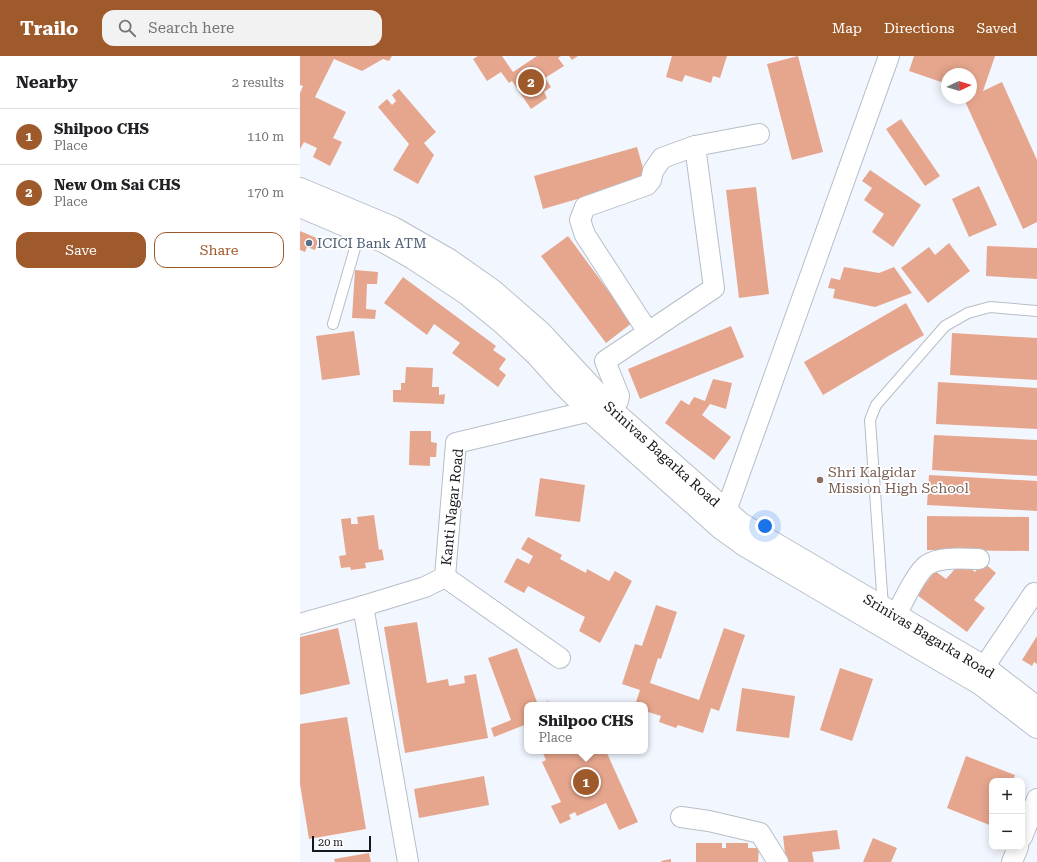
<!DOCTYPE html>
<meta charset="utf-8">
<style>
:root{--surface:#fff;--page:#f2f2f2;--text:#202124;--muted:#757577;--line:#e0e0e0;--accent:#9f5a2c}
body{margin:0;font-family:"Roboto Serif",serif;background:var(--page);color:var(--text)}
.controls{position:absolute;right:12px;bottom:12px;display:grid;overflow:hidden;border-radius:8px;box-shadow:0 2px 10px #0003}
.controls button{width:36px;height:36px;display:grid;place-items:center;padding:0;border:0;border-bottom:1px solid var(--line);background:var(--surface);color:var(--text);font:20px sans-serif}
.compass{position:absolute;left:641px;top:12px;width:36px;height:36px;border-radius:50%;background:var(--surface);box-shadow:0 2px 10px #0003;rotate:86deg}
.scale{position:absolute;left:12px;bottom:10px;width:59px;box-sizing:border-box;padding-left:4px;border:2px solid #15181b;border-top:0;font-size:11px;line-height:14px;white-space:nowrap;color:#15181b;-webkit-text-stroke:3px #fff;paint-order:stroke}
.you{position:absolute;left:465px;top:470px;width:14px;height:14px;margin:-10px;border:3px solid #fff;border-radius:50%;background:#1a73e8;box-shadow:0 0 0 6px #1a73e833}
.badge{display:grid;place-items:center;width:26px;height:26px;border-radius:50%;background:var(--accent);color:#fff;font-size:13px;font-weight:700}
.pin{position:absolute;translate:-50% -50%;border:2px solid #fff;box-shadow:0 1px 4px #0006}
.popup{position:absolute;left:224px;top:646px;width:124px;height:52px;box-sizing:border-box;display:grid;place-content:center;border-radius:8px;background:var(--surface);filter:drop-shadow(0 1px 3px #0005);font-size:13px;white-space:nowrap;color:var(--muted)}
.popup b{font-size:15px;color:var(--text)}
.popup::after{content:'';position:absolute;left:50%;top:100%;margin-left:-8px;border:8px solid transparent;border-top-color:var(--surface)}
.list{margin:0;padding:0;list-style:none}
h2{display:flex;justify-content:space-between;align-items:center;height:52px;margin:0;padding:0 16px;font-size:17px}
h2 small{font-size:13px;font-weight:400;color:var(--muted)}
.list li{display:grid;grid-template-columns:26px 1fr auto;gap:12px;align-items:center;box-sizing:border-box;height:56px;padding:0 16px;border-top:1px solid var(--line)}
.list b{display:block;font-size:15px;white-space:nowrap}
.list p{margin:0;font-size:13px;white-space:nowrap;color:var(--muted)}
.list em{font-size:13px;font-style:normal;color:var(--muted)}
.actions{display:flex;gap:8px;padding:12px 16px}
.actions a{flex:1;padding:9px 0;border:1px solid var(--accent);border-radius:12px;text-align:center;font-size:14px;color:var(--accent)}
.actions .main{background:var(--accent);color:#fff}
.icon{flex:none;width:22px;height:22px;fill:none;stroke:currentColor;stroke-width:2;stroke-linecap:round;stroke-linejoin:round}
.map{position:relative;flex:none;width:737px;height:806px;overflow:hidden}
header{display:flex;align-items:center;gap:24px;box-sizing:border-box;height:56px;padding:0 20px;background:var(--accent);color:#fff}
header strong{font-size:19px}
nav{display:flex;gap:22px;margin-inline-start:auto;font-size:14px}
.search{width:280px;height:36px;background:var(--page);display:flex;align-items:center;gap:10px;box-sizing:border-box;padding:0 14px;border-radius:12px;color:var(--muted);font-size:15px}
main{display:flex}
aside{flex:1;background:var(--surface)}
.map>svg:first-child{display:block}
</style>
<header>
<strong>Trailo</strong>
<div class="search"><svg class="icon" aria-label="search" viewBox="0 0 24 24"><circle cx="10" cy="10" r="6"/><path d="M15 15l6 6"/></svg>Search here</div>
<nav><a>Map</a><a>Directions</a><a>Saved</a></nav>
</header>
<main>
<aside>
<h2>Nearby<small>2 results</small></h2>
<ul class="list">
<li><span class="badge">1</span><div><b>Shilpoo CHS</b><p>Place</p></div><em>110 m</em></li>
<li><span class="badge">2</span><div><b>New Om Sai CHS</b><p>Place</p></div><em>170 m</em></li>
</ul>
<div class="actions"><a class="main">Save</a><a>Share</a></div>
</aside>
<div class="map">
<svg width="737" height="806" viewBox="0 0 737 806">
<rect width="100%" height="100%" fill="#f2f7ff"/>
<g fill="#e6a68d">
<path d="M0 0H92L89 5 83 3 62 15 34 3 15 41 46 56 33 82 42 86 30 110 13 101 17 92 4 86 0 93V37L3 30 0 29Z"/>
<path d="M178 0H202L213 16 237 0H261L258 2 264 10 245 22 251 31 244 36 247 42 231 53 212 25 209 27 201 16 187 25 173 3Z"/>
<path d="M269 0H278L272 4Z"/>
<path d="M372 0H427L420 22 413 20 411 27 385 19 382 26 366 21Z"/>
<path d="M498 0 523 96 492 104 467 8Z"/>
<path d="M614 0H695L683 35 702 26 737 104V166L723 173 664 43 671 42V40L676 38 671 37V18H647V28L609 15Z"/>
<path d="M99 33 136 76 124 87 134 99 118 128 93 114 109 88 78 51 87 43 92 49 96 45 92 39Z"/>
<path d="M601 63 640 120 625 130 586 73Z"/>
<path d="M337 91 346 123 243 153 234 120Z"/>
<path d="M570 114 621 149 593 191 572 176 584 158 564 144 572 132 562 125Z"/>
<path d="M679 130 697 169 669 181 652 143Z"/>
<path d="M456 131 469 238 439 242 426 134Z"/>
<path d="M0 175 19 183 15 194 7 191 5 196 0 194Z"/>
<path d="M268 180 332 267 306 287 241 200Z"/>
<path d="M649 187 670 215 628 247 601 212 629 191 635 199Z"/>
<path d="M687 190 737 192V223L686 220Z"/>
<path d="M544 211 579 217 594 211 612 237 575 251 533 242 535 233 528 232 531 222 540 224Z"/>
<path d="M55 214 78 216 77 228H67L66 253 76 254 75 263 52 262Z"/>
<path d="M103 221 196 290 193 294 206 303 199 313 206 319 198 331 152 297 160 287 134 268 127 279 84 247Z"/>
<path d="M606 247 624 279 523 339 504 306Z"/>
<path d="M431 270 444 301 340 343 328 313Z"/>
<path d="M54 275 60 319 22 324 16 280Z"/>
<path d="M652 277 737 282V324L650 319Z"/>
<path d="M106 311 133 312 132 331H139V339L145 338 144 348 93 346V334H101V327H105Z"/>
<path d="M413 323 432 327 426 353 410 348 402 359 431 381 414 404 365 367 381 344 389 349 394 341 405 345Z"/>
<path d="M638 326 737 332V373L636 368Z"/>
<path d="M110 375H131V386L137 387 136 401H130V410L109 409Z"/>
<path d="M634 379 737 384V420L632 414Z"/>
<path d="M629 419 737 425V455L627 449Z"/>
<path d="M240 422 285 429 280 466 235 460Z"/>
<path d="M74 459 79 494 82 493 84 504 65 507 66 512 51 514 50 511 41 512 39 500 46 499 41 463 51 462V468H58L57 461Z"/>
<path d="M627 460 729 461V495L627 494Z"/>
<path d="M228 481 262 499 260 503 286 517 287 513 309 525 315 515 332 525 300 587 279 575 285 561 228 530 224 537 204 526 217 502 229 508 233 500 221 493Z"/>
<path d="M662 505 675 516 683 506 696 517 674 544 685 552 667 576 617 539 635 515 646 523Z"/>
<path d="M356 549 377 556 361 603 358 602 350 627 399 644 424 572 445 579 419 655 411 652 403 677 378 669 376 672 359 666 361 660 345 655V649H335L340 634 322 628 335 588 342 590Z"/>
<path d="M117 566 127 627 148 623 149 630 165 627 164 620 176 618 188 682 105 697 84 571Z"/>
<path d="M38 572 50 628 0 639V581Z"/>
<path d="M737 580V608L734 606 732 610 722 604Z"/>
<path d="M217 592 238 649H227V668L194 681 191 672 211 664 188 602Z"/>
<path d="M540 612 573 623 552 685 520 674Z"/>
<path d="M442 632 495 640 489 682 436 675Z"/>
<path d="M248 645 250 649H239Z"/>
<path d="M47 661 66 773 9 783 0 728V668Z"/>
<path d="M242 695H306L338 766 319 774 306 747 277 760 275 756 269 759 271 763 260 768 251 750 261 746 242 706 246 704Z"/>
<path d="M666 700 715 719 713 725H692V770L647 752Z"/>
<path d="M184 720 189 749 119 762 114 733Z"/>
<path d="M537 774 540 793 512 796 514 806H486L483 780Z"/>
<path d="M573 782 597 792 591 806H563Z"/>
<path d="M396 787H422V792H426V787H448V792H459L458 806H396Z"/>
<path d="M69 797 71 806H35L34 803Z"/>
<path d="M371 803V806H362L361 805Z"/>
</g>
<g fill="none" stroke-linecap="round" stroke-linejoin="round">
<defs>
<g id="service">
<path d="M33 268 60 175"/>
<path d="M583 551 570 364 576 349 645 270 668 257 690 251 737 255"/>
</g>
<g id="minor">
<path d="M348 276 285 179 280 164 285 151 347 129 351 124 353 115 362 102 395 90"/>
<path d="M310 352 318 345 319 340 305 305 414 232 395 90 459 78"/>
<path d="M426 455 589 0"/>
<path d="M145 521 260 602"/>
<path d="M596 559C603 546 616 517 627 509 641 500 663 503 679 503"/>
<path d="M0 568 63 550"/>
<path d="M684 611 734 537"/>
<path d="M381 761 409 765 460 777 478 806"/>
<path d="M722 781 737 743"/>
<path d="M108 806 63 550 125 531 145 521 156 387 290 355"/>
<path d="M712 806 718 791"/>
</g>
<g id="tertiary">
<path d="M0 133 93 172 149 204 193 235 240 276 316 358 441 468 684 611 737 652"/>
<path d="M0 150 85 186 113 202 166 237 204 268 236 298 263 328 290 355 421 472 446 490 681 628 737 671"/>
</g>
</defs>
<use href="#service" stroke="#b7bec7" stroke-width="12"/>
<use href="#minor" stroke="#b7bec7" stroke-width="22"/>
<use href="#tertiary" stroke="#b7bec7" stroke-width="24"/>
<use href="#service" stroke="#fff" stroke-width="10"/>
<use href="#minor" stroke="#fff" stroke-width="20"/>
<use href="#tertiary" stroke="#fff" stroke-width="22"/>
</g>
<circle fill="#5c6f8a" stroke="#fff" stroke-width="1.5" cx="9" cy="187" r="4"/>
<circle fill="#8d6e63" stroke="#fff" stroke-width="1.5" cx="520" cy="424" r="4"/>
<g text-anchor="middle" stroke-width="3.5" stroke-linejoin="round" paint-order="stroke">
<g font-size="14" fill="#4e5e75" stroke="#fff" text-anchor="start">
<text x="17" y="192">ICICI Bank ATM</text>
</g>
<g font-size="14" fill="#15181b" stroke="#fff">
<text transform="translate(362 398) rotate(42)" y="5">Srinivas Bagarka Road</text>
<text transform="translate(152 451) rotate(-84)" y="5">Kanti Nagar Road</text>
<text transform="translate(629 580) rotate(31)" y="5">Srinivas Bagarka Road</text>
</g>
<g font-size="14" fill="#785e54" stroke="#fff" text-anchor="start">
<text x="528" y="421">Shri Kalgidar<tspan x="528" dy="16">Mission High School</tspan></text>
</g>
</g>
</svg>
<div class="controls">
<button>+</button>
<button>−</button>
</div>
<svg class="compass" viewBox="-18 -18 36 36"><path d="M0-13l5 13h-10z" fill="#e53935"/><path d="M0 13l5-13h-10z" fill="#757577"/></svg>
<div class="scale">20 m</div>
<div class="you"></div>
<div class="pin badge" style="left:286px;top:726px">1</div>
<div class="popup"><b>Shilpoo CHS</b>Place</div>
<div class="pin badge" style="left:231px;top:26px">2</div>
</div>
</main>
